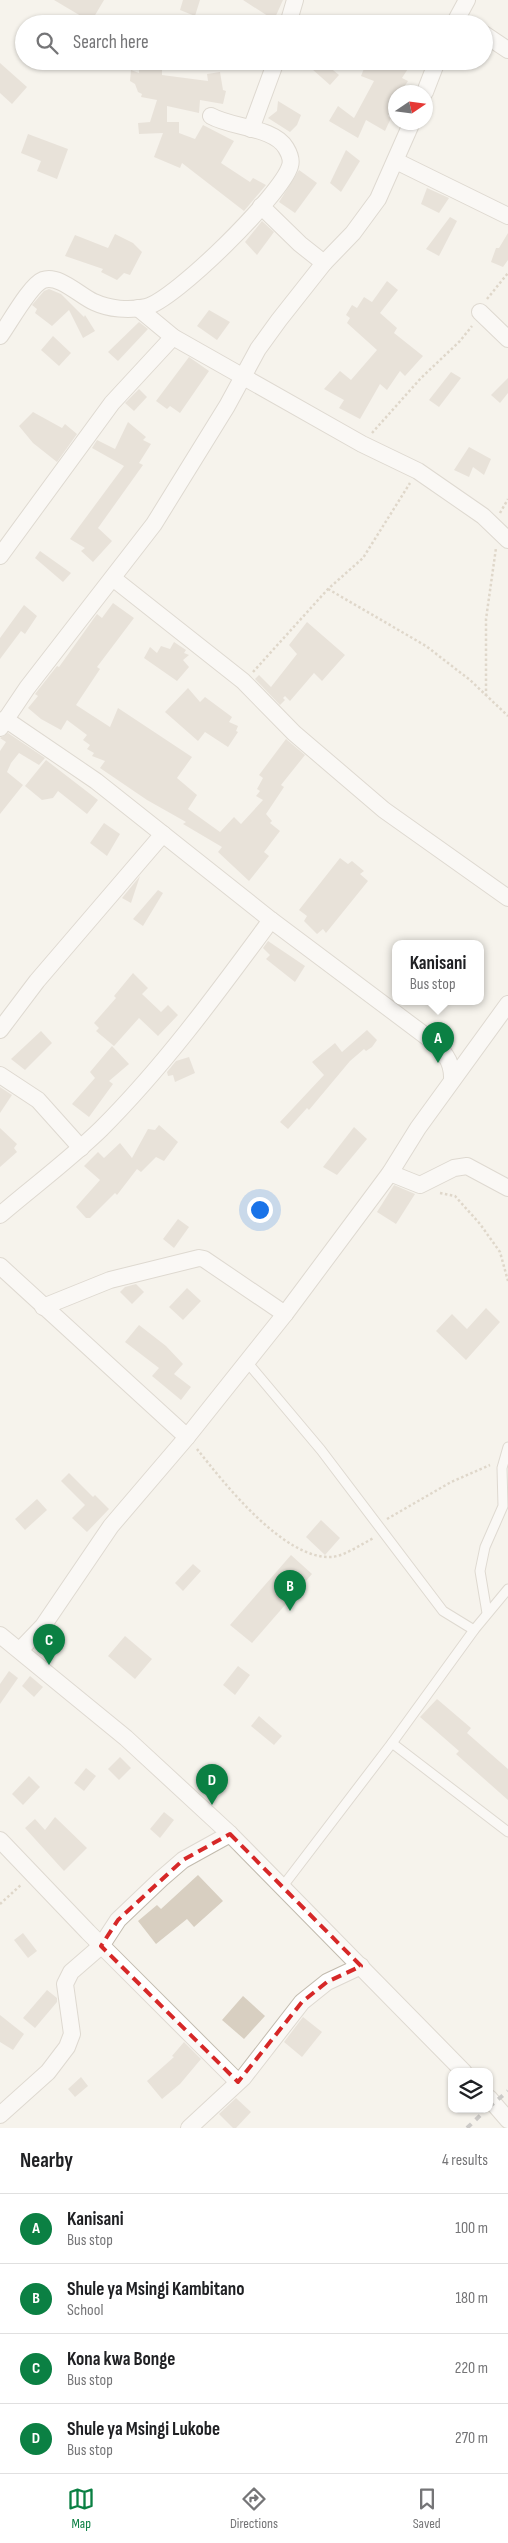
<!DOCTYPE html>
<style>
:root{--surface:#fff;--page:#f2f2f2;--text:#202124;--muted:#757577;--line:#e0e0e0;--accent:#0b8043}
body{margin:0;font-family:"Sofia Sans Condensed",sans-serif;background:var(--page);color:var(--text)}
.controls{position:absolute;right:15px;bottom:15px;display:grid;overflow:hidden;border-radius:10px;box-shadow:0 1px 4px #0004}
.controls button{width:45px;height:45px;display:grid;place-items:center;padding:0;border:0;border-bottom:1px solid var(--line);background:var(--surface);color:var(--text);font:25px sans-serif}
.compass{position:absolute;left:388px;top:85px;width:45px;height:45px;border-radius:50%;background:var(--surface);box-shadow:0 1px 4px #0004;rotate:77deg}
.you{position:absolute;left:259px;top:1209px;width:18px;height:18px;margin:-12px;border:4px solid #fff;border-radius:50%;background:#1a73e8;box-shadow:0 0 0 8px #1a73e833}
.badge{display:grid;place-items:center;width:32px;height:32px;border-radius:50%;background:var(--accent);color:#fff;font-size:16px;font-weight:700}
.pin{position:absolute;translate:-50% -41px;filter:drop-shadow(0 1px 2px #0008)}
.pin::after{content:'';position:absolute;top:26px;width:18px;height:15px;background:inherit;clip-path:polygon(0 0,100% 0,50% 100%)}
.popup{position:absolute;left:392px;top:940px;width:92px;height:65px;box-sizing:border-box;display:grid;place-content:center;border-radius:10px;background:var(--surface);filter:drop-shadow(0 1px 4px #0005);font-size:16px;white-space:nowrap;color:var(--muted)}
.popup b{font-size:19px;color:var(--text)}
.popup::after{content:'';position:absolute;left:50%;top:100%;margin-left:-10px;border:10px solid transparent;border-top-color:var(--surface)}
.list{margin:0;padding:0;list-style:none}
h2{display:flex;justify-content:space-between;align-items:center;height:65px;margin:0;padding:0 20px;font-size:21px}
h2 small{font-size:16px;font-weight:400;color:var(--muted)}
.list li{display:grid;grid-template-columns:32px 1fr auto;gap:15px;align-items:center;box-sizing:border-box;height:70px;padding:0 20px;border-top:1px solid var(--line)}
.list b{display:block;font-size:19px;white-space:nowrap}
.list p{margin:0;font-size:16px;white-space:nowrap;color:var(--muted)}
.list em{font-size:16px;font-style:normal;color:var(--muted)}
.icon{flex:none;width:28px;height:28px;fill:none;stroke:currentColor;stroke-width:2;stroke-linecap:round;stroke-linejoin:round}
.map{position:relative;flex:none;width:508px;height:2128px;overflow:hidden}
.search{position:absolute;background:var(--surface);box-shadow:0 1px 4px #0004;left:15px;right:15px;top:15px;height:55px;display:flex;align-items:center;gap:12px;box-sizing:border-box;padding:0 18px;border-radius:28px;color:var(--muted);font-size:19px}
.sheet{height:345px;background:var(--surface)}
nav{display:flex;justify-content:space-around;align-items:center;box-sizing:border-box;height:70px;border-top:1px solid var(--line);background:var(--surface);font-size:14px;color:var(--muted)}
nav a{display:grid;justify-items:center;gap:2px}
nav .on{color:var(--accent)}
.map>svg:first-child{display:block}
</style>
<div class="map">
<svg width="508" height="2128" viewBox="0 0 508 2128">
<rect width="100%" height="100%" fill="#f6f3ec"/>
<g fill="#d8cfc1">
<path d="M54 0H104L91 22Z"/>
<path d="M183 0H200L195 16 180 10Z"/>
<path d="M243 0H283L274 20Z"/>
<path d="M303 61H322L339 75 330 85Z"/>
<path d="M367 61H413L402 78 408 81 401 92H396V103L388 116 391 118 385 131 366 120 358 138 329 121 338 106 354 118 374 81 361 76Z"/>
<path d="M0 63 27 87 12 104 0 93Z"/>
<path d="M146 64 162 69V75L208 81 207 74 220 72 223 90 226 91 223 104 200 100 199 113 167 106V122H179V133L195 139 203 125 234 141 221 163 250 182 253 178 266 185 244 211 182 163 180 168 154 157 163 133 139 134 138 123 150 122 157 100 141 97 142 94 138 92 135 84 130 81 131 70 139 73V69H146Z"/>
<path d="M278 101 301 115 297 125 290 132 268 118 277 111Z"/>
<path d="M28 134 68 149 57 179 37 171 41 161 21 153Z"/>
<path d="M346 150 360 161 341 192 330 183Z"/>
<path d="M299 170 317 183 295 213 279 202Z"/>
<path d="M427 188 449 198 439 213 421 204Z"/>
<path d="M450 217 457 221 439 256 426 249Z"/>
<path d="M262 221 274 232 257 255 245 242Z"/>
<path d="M508 233V260L503 267 491 262 496 248H499Z"/>
<path d="M115 234 133 243 142 252 130 275 124 273 117 280 101 272 103 269 65 256 75 235 108 248Z"/>
<path d="M387 281 398 290 380 313 397 328 394 333 423 356 405 376 400 371 387 390 380 384 360 419 339 408 344 400 324 389 340 371 351 380 377 350 347 323 350 318 346 315 352 305 357 308 364 297 372 302Z"/>
<path d="M49 289 61 294 84 317 85 315 95 331 83 338 69 310 52 326 35 313 37 309 32 305 44 291Z"/>
<path d="M209 310 230 322 217 340 197 326Z"/>
<path d="M139 322 148 329 118 361 108 352Z"/>
<path d="M53 336 71 353 59 366 41 350Z"/>
<path d="M189 357 209 371 180 413 170 406 167 409 156 401Z"/>
<path d="M451 372 461 378 439 407 429 400Z"/>
<path d="M508 378V393L500 403 491 395Z"/>
<path d="M139 389 147 397 134 411 125 403Z"/>
<path d="M33 412 62 428 65 424 77 434 57 462 33 443 19 426Z"/>
<path d="M128 422 146 437 143 440 151 444 139 463 143 465 98 528 112 541 93 562 81 551 85 548 70 539 124 466 92 448 97 440 115 449Z"/>
<path d="M469 447 491 459 484 475 473 467 469 477 454 470Z"/>
<path d="M40 551 71 573 63 582 35 558Z"/>
<path d="M113 603 134 618 97 667 100 669 76 705 110 727 118 708 192 757 177 778 197 795 188 809 220 832 234 817 241 824 263 800 256 796 260 791 257 789 263 778 259 775 286 739 305 755 281 785 284 787 266 814 272 821 270 823 280 831 264 852 269 856 249 881 218 852 222 847 183 824 186 822 147 800 100 768 105 761 92 756 94 753 87 749 90 745 83 740 87 735 67 720 61 730 41 719 28 708 38 696 35 694 57 666 59 667 97 614 102 618Z"/>
<path d="M24 605 37 616 25 634 21 631 0 659V638Z"/>
<path d="M307 622 345 655 322 681 314 673 290 701 285 696 283 698 285 700 280 705 255 679 259 675 271 687 297 654 289 645Z"/>
<path d="M174 642 186 650 184 653 189 655 183 660 189 667 177 681 144 658 150 647 157 653 161 646 170 649Z"/>
<path d="M188 688 200 702 205 697 232 717 229 722 238 726 236 731 238 732 228 747 205 732 198 741 165 712Z"/>
<path d="M8 733 45 758 39 765 19 753 11 763 7 772 23 785 0 814V751L6 742 0 738Z"/>
<path d="M46 760 98 800 87 814 58 791 53 798 42 800 25 786Z"/>
<path d="M104 823 120 834 107 856 90 843Z"/>
<path d="M340 858 348 864 352 861 364 871 360 874 368 881 326 933 323 929 317 934 304 921 307 916 299 910Z"/>
<path d="M140 876 131 903 122 898Z"/>
<path d="M158 890 163 893 143 926 133 919Z"/>
<path d="M268 941 305 966 295 982 266 959 270 955 263 948Z"/>
<path d="M133 973 148 988 142 994 161 1012 168 1005 178 1015 158 1036 139 1018 114 1046 96 1031 99 1028 94 1023 116 998 114 996Z"/>
<path d="M367 1030 377 1040 372 1047 366 1051 364 1049 350 1061 309 1110 307 1108 288 1129 280 1122 324 1075 312 1062 335 1043 342 1052Z"/>
<path d="M41 1031 52 1043 25 1070 11 1059Z"/>
<path d="M112 1046 129 1064 109 1081 113 1084 89 1117 72 1104 95 1078 90 1072Z"/>
<path d="M189 1057 195 1073 175 1082 173 1075 168 1076 167 1072 176 1061Z"/>
<path d="M0 1087 12 1095 0 1113Z"/>
<path d="M159 1125 178 1142 164 1161 156 1157 141 1172 137 1169 117 1195 115 1193 90 1218H86L76 1207 100 1180 84 1166 98 1152 104 1158 120 1143 132 1158 148 1129 155 1130Z"/>
<path d="M354 1127 367 1139 337 1175 323 1167Z"/>
<path d="M0 1128 17 1144 14 1148 17 1152 0 1167Z"/>
<path d="M394 1185 415 1194 396 1224 377 1212Z"/>
<path d="M178 1219 189 1227 174 1248 163 1239Z"/>
<path d="M136 1284 144 1292 132 1304 120 1292 125 1287Z"/>
<path d="M187 1288 201 1301 183 1320 169 1307Z"/>
<path d="M486 1308 500 1322 466 1360 436 1331 452 1314 467 1329Z"/>
<path d="M139 1325 166 1346 183 1364 174 1374 191 1387 181 1400 152 1376 159 1368 125 1342Z"/>
<path d="M69 1473 93 1497 95 1495 109 1509 87 1532 72 1518 85 1505 61 1481Z"/>
<path d="M37 1499 47 1510 25 1530 15 1519Z"/>
<path d="M321 1520 340 1538 325 1555 306 1537Z"/>
<path d="M291 1555 312 1574 252 1643 230 1625Z"/>
<path d="M193 1564 201 1571 183 1591 175 1583Z"/>
<path d="M125 1636 152 1659 135 1679 108 1656Z"/>
<path d="M238 1666 250 1675 235 1695 223 1685Z"/>
<path d="M9 1671 18 1678 0 1704V1684Z"/>
<path d="M30 1676 43 1687 34 1697 22 1686Z"/>
<path d="M437 1699 471 1728 467 1733 508 1769V1800L456 1754 459 1751 420 1717Z"/>
<path d="M259 1716 282 1736 274 1745 251 1726Z"/>
<path d="M120 1757 131 1768 119 1780 108 1769Z"/>
<path d="M86 1768 96 1776 84 1791 74 1783Z"/>
<path d="M29 1776 40 1787 23 1805 12 1794Z"/>
<path d="M164 1812 174 1820 160 1838 150 1829Z"/>
<path d="M55 1817 87 1848 64 1871 25 1828 35 1819 45 1830Z"/>
<path d="M198 1875 223 1901 194 1927 187 1919 156 1944 138 1921 157 1905 161 1909Z"/>
<path d="M23 1933 37 1951 28 1958 14 1940Z"/>
<path d="M47 1990 57 1998V2002L35 2028 23 2018Z"/>
<path d="M243 1996 265 2016 244 2039 222 2020Z"/>
<path d="M0 2015 24 2034 13 2050 0 2042Z"/>
<path d="M303 2017 322 2032 302 2057 284 2042Z"/>
<path d="M184 2042 201 2059 180 2084 162 2099 147 2081 174 2057 172 2056Z"/>
<path d="M81 2077 88 2086 75 2097 68 2089Z"/>
<path d="M236 2098 251 2112 236 2128H233L219 2114Z"/>
</g>
<g fill="none" stroke-linecap="round" stroke-linejoin="round">
<defs>
<g id="service">
<path d="M247 1362 321 1450 443 1611 474 1630"/>
<path d="M487 1613 480 1571 485 1547 503 1506 502 1468 508 1447"/>
<path d="M392 1743 508 1832"/>
<path d="M283 1886 392 1743 474 1630 508 1589"/>
</g>
<g id="minor">
<path d="M288 24 295 0"/>
<path d="M454 24 467 0"/>
<path d="M484 34 508 50"/>
<path d="M425 92 437 61"/>
<path d="M251 129 276 61"/>
<path d="M396 161 508 216"/>
<path d="M261 206 300 244 324 263"/>
<path d="M138 308 173 337 362 444 418 471 483 516 508 540"/>
<path d="M480 312 508 339"/>
<path d="M0 336C9 324 30 285 43 280 59 274 80 296 94 302 109 309 129 311 146 307 175 300 282 194 290 166 292 160 289 153 286 148 274 127 232 128 211 116"/>
<path d="M0 556 112 403 173 337"/>
<path d="M114 579 243 681 294 733 384 810 508 898"/>
<path d="M5 719 96 781 271 920 427 1037C442 1050 453 1059 452 1080"/>
<path d="M0 728 27 688 154 524 227 406 258 349 279 320 324 263 353 233 378 199 412 122"/>
<path d="M0 1030 37 981 163 834"/>
<path d="M0 1075 38 1100 81 1148"/>
<path d="M390 1173 420 1185 454 1168 467 1166 508 1188"/>
<path d="M0 1215C34 1186 69 1160 101 1129 165 1065 218 992 271 920"/>
<path d="M0 1266 187 1437"/>
<path d="M43 1307 110 1280 199 1258 204 1259 285 1314"/>
<path d="M0 1635 126 1738 230 1834 464 2072"/>
<path d="M20 1650 43 1626 111 1526 187 1437 285 1314 390 1173 418 1128 508 1004"/>
<path d="M0 1840 88 1932 238 2082"/>
<path d="M489 2098 508 2120"/>
<path d="M0 2115 48 2072 67 2047 72 2034 65 1984 71 1972 101 1946 118 1920 161 1879 183 1860 230 1834"/>
<path d="M189 2128 243 2078 302 2002 327 1982 361 1966"/>
</g>
</defs>
<use href="#service" stroke="#c2bbae" stroke-width="11"/>
<use href="#minor" stroke="#c2bbae" stroke-width="18"/>
<g stroke="#c4b79f" stroke-width="2.5" stroke-dasharray="2.5 2.5" stroke-linecap="butt">
<path d="M487 299 508 273"/>
<path d="M372 433 421 378 460 341 472 326"/>
<path d="M500 513 508 499"/>
<path d="M328 589 426 646 470 680 508 716"/>
<path d="M253 672 328 589 363 558 410 483"/>
<path d="M486 696V619L496 548"/>
<path d="M440 1193 455 1196 480 1224 500 1252 508 1281"/>
<path d="M197 1449C224 1483 284 1560 332 1557 347 1555 361 1544 374 1538"/>
<path d="M387 1519 451 1482 490 1465"/>
<path d="M0 1904 22 1884"/>
</g>
<use href="#service" stroke="#fff" stroke-width="9"/>
<use href="#minor" stroke="#fff" stroke-width="16"/>
<g stroke="#9a9a9a" stroke-width="4" stroke-dasharray="6 6" stroke-linecap="butt">
<path d="M489 2107 508 2091"/>
<path d="M467 2128 487 2109"/>
</g>
</g>
<path d="M0 0H508V2128H0ZM230 1834 361 1966 327 1982 302 2002 238 2082 101 1946 118 1920 183 1860Z" fill="#f6f3ec" fill-opacity=".55" fill-rule="evenodd"/>
<path fill="none" stroke="#d62828" stroke-width="4" stroke-dasharray="10 6" stroke-linejoin="round" d="M230 1834 361 1966 327 1982 302 2002 238 2082 101 1946 118 1920 183 1860Z"/>
</svg>
<div class="controls">
<button><svg class="icon" aria-label="layers" viewBox="0 0 24 24"><path d="M12 4l9 5-9 5-9-5zM3 14l9 5 9-5"/></svg></button>
</div>
<svg class="compass" viewBox="-18 -18 36 36"><path d="M0-13l5 13h-10z" fill="#e53935"/><path d="M0 13l5-13h-10z" fill="#757577"/></svg>
<div class="you"></div>
<div class="pin badge" style="left:438px;top:1063px">A</div>
<div class="popup"><b>Kanisani</b>Bus stop</div>
<div class="pin badge" style="left:290px;top:1611px">B</div>
<div class="pin badge" style="left:49px;top:1665px">C</div>
<div class="pin badge" style="left:212px;top:1805px">D</div>
<div class="search"><svg class="icon" aria-label="search" viewBox="0 0 24 24"><circle cx="10" cy="10" r="6"/><path d="M15 15l6 6"/></svg>Search here</div>
</div>
<section class="sheet">
<h2>Nearby<small>4 results</small></h2>
<ul class="list">
<li><span class="badge">A</span><div><b>Kanisani</b><p>Bus stop</p></div><em>100 m</em></li>
<li><span class="badge">B</span><div><b>Shule ya Msingi Kambitano</b><p>School</p></div><em>180 m</em></li>
<li><span class="badge">C</span><div><b>Kona kwa Bonge</b><p>Bus stop</p></div><em>220 m</em></li>
<li><span class="badge">D</span><div><b>Shule ya Msingi Lukobe</b><p>Bus stop</p></div><em>270 m</em></li>
</ul>
</section>
<nav>
<a class="on"><svg class="icon" aria-label="map" viewBox="0 0 24 24"><path d="M3 6l6-2 6 2 6-2v14l-6 2-6-2-6 2zM9 4v14M15 6v14"/></svg>Map</a>
<a><svg class="icon" aria-label="directions" viewBox="0 0 24 24"><path d="M12 3l9 9-9 9-9-9zM9 14v-3h6M13 9l2 2-2 2"/></svg>Directions</a>
<a><svg class="icon" aria-label="saved" viewBox="0 0 24 24"><path d="M7 4h10v16l-5-4-5 4z"/></svg>Saved</a>
</nav>
